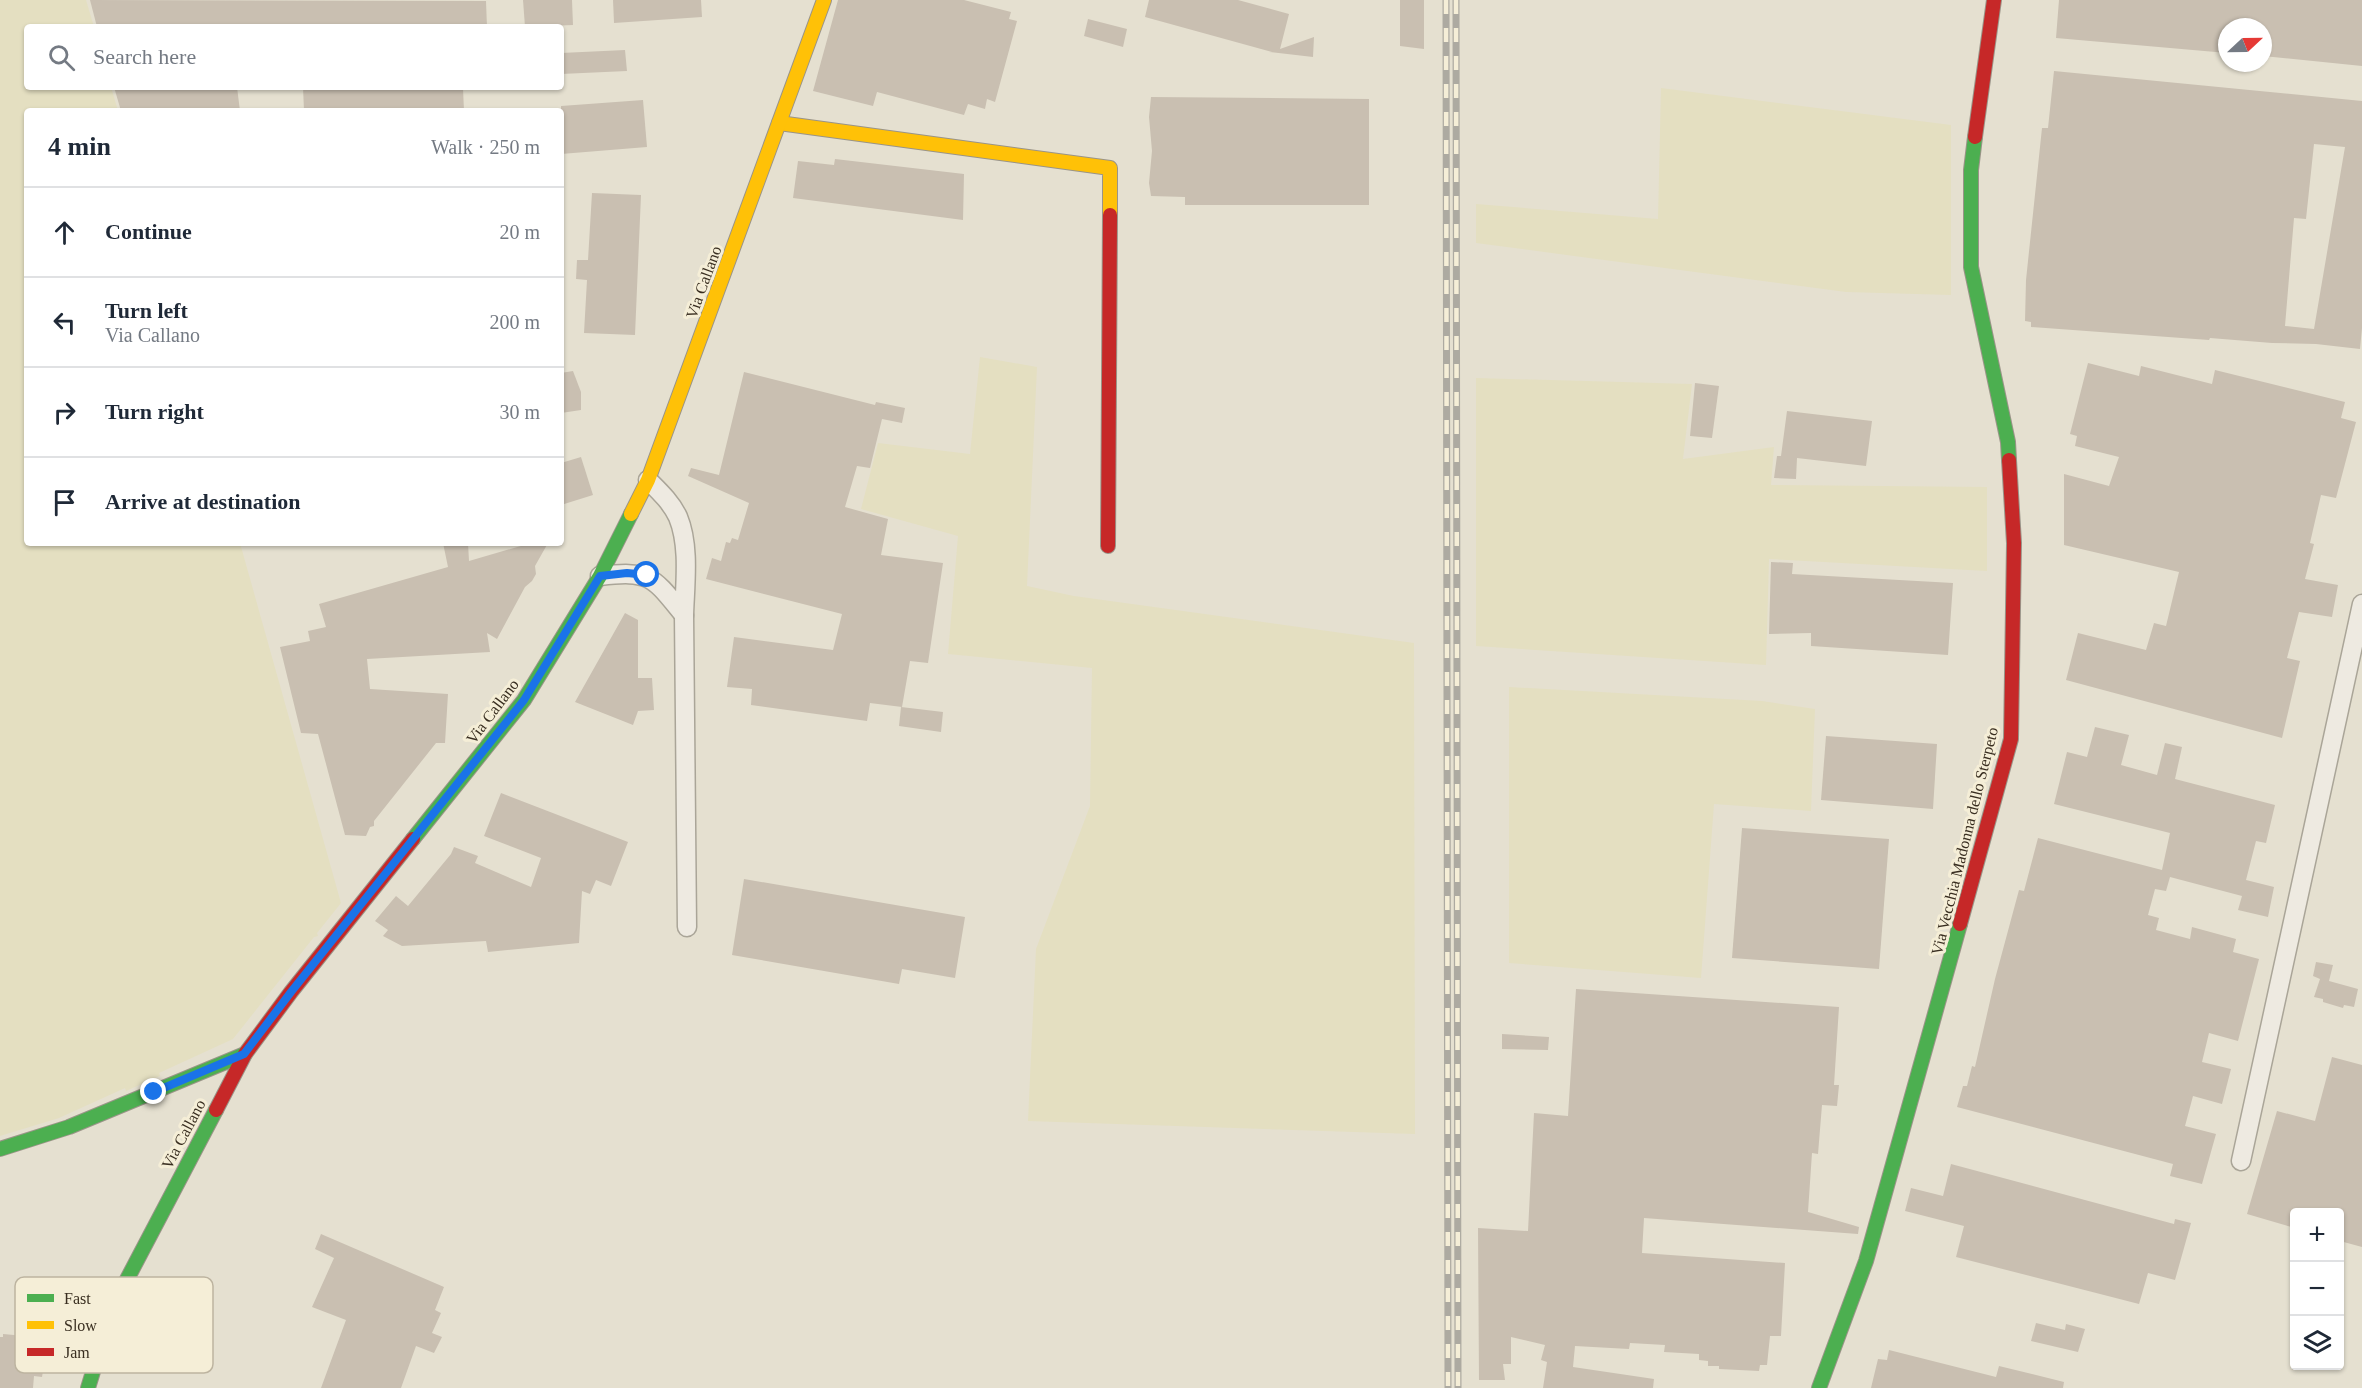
<!DOCTYPE html>
<meta charset="utf-8">
<style>
:root{--surface:#fff;--page:#f6f6f7;--text:#1f2937;--muted:#747a83;--line:#e0e1e3}
body{margin:0;font-family:Georgia,serif;background:var(--page);color:var(--text)}
.controls{position:absolute;right:18px;bottom:18px;display:grid;overflow:hidden;border-radius:6px;box-shadow:0 2px 4px #0004}
.controls button{width:54px;height:54px;display:grid;place-items:center;padding:0;border:0;border-bottom:2px solid var(--line);background:var(--surface);color:var(--text);font:30px sans-serif}
.compass{position:absolute;left:2218px;top:18px;width:54px;height:54px;border-radius:50%;background:var(--surface);box-shadow:0 2px 4px #0004;rotate:68deg}
.stop{position:absolute;width:18px;height:18px;margin:-14px;border:4px solid #1a73e8;border-radius:50%;background:#fff}
.stop.end{background:#1a73e8;border-color:#fff;box-shadow:0 2px 6px #0008}
.list{margin:0;padding:0;list-style:none}
h2{display:flex;justify-content:space-between;align-items:center;height:78px;margin:0;padding:0 24px;font-size:26px}
h2 small{font-size:20px;font-weight:400;color:var(--muted)}
.list li{display:grid;grid-template-columns:39px 1fr auto;gap:18px;align-items:center;box-sizing:border-box;height:90px;padding:0 24px;border-top:2px solid var(--line)}
.list b{display:block;font-size:22px;white-space:nowrap}
.list p{margin:0;font-size:20px;white-space:nowrap;color:var(--muted)}
.list em{font-size:20px;font-style:normal;color:var(--muted)}
.icon{flex:none;width:33px;height:33px;fill:none;stroke:currentColor;stroke-width:2;stroke-linecap:round;stroke-linejoin:round}
.map{position:relative;flex:none;width:2362px;height:1388px;overflow:hidden}
.search{position:absolute;background:var(--surface);box-shadow:0 2px 4px #0004;left:24px;top:24px;width:540px;height:66px;display:flex;align-items:center;gap:15px;box-sizing:border-box;padding:0 21px;border-radius:6px;color:var(--muted);font-size:22px}
.panel{position:absolute;background:var(--surface);box-shadow:0 2px 4px #0004;left:24px;top:108px;width:540px;height:438px;border-radius:6px}
.map>svg:first-child{display:block}
</style>
<div class="map">
<svg width="2362" height="1388" viewBox="0 0 2362 1388">
<rect width="100%" height="100%" fill="#e5e0d0"/>
<g fill="#e4dfc1">
<path d="M0 0H86L94 27H27V87H111L118 111H27V543H240L341 903 317 933 318 936 314 937 233 1039 159 1073 160 1076 126 1091 125 1088 59 1118 0 1136Z"/>
<path d="M1661 88 1951 125V295L1846 292 1476 243V204L1658 219Z"/>
<path d="M980 357 1037 367 1027 586 1074 596 1414 643 1415 1134 1028 1121 1036 949 1090 806 1092 668 948 654 958 536 861 509 878 443 970 454Z"/>
<path d="M1476 378 1692 384 1683 459 1774 447 1771 485 1987 487V571L1769 559 1766 665 1476 646Z"/>
<path d="M1509 687 1762 701 1815 709 1811 811 1714 804 1701 978 1509 963Z"/>
</g>
<g fill="#c9bfb1" fill-rule="evenodd">
<path d="M90 0 486 1 487 27H97Z"/>
<path d="M523 0H572L573 25 525 27Z"/>
<path d="M613 0H701L702 17 614 23Z"/>
<path d="M838 0H964L1011 12 1009 19 1017 21 995 102 987 99 985 109 968 104 964 115 877 92 873 106 813 91Z"/>
<path d="M1149 0H1238L1289 14 1280 49 1314 37 1313 57 1269 52H1272L1145 17Z"/>
<path d="M1400 0H1424V49L1400 46Z"/>
<path d="M2059 0H2362V66L2263 56V27H2227V53L2056 38Z"/>
<path d="M1088 19 1127 29 1123 47 1084 36Z"/>
<path d="M625 50 627 71 561 74V53Z"/>
<path d="M2054 71 2362 101V328L2360 349 2316 344 2272 343 2210 338 2209 340 2031 327V322L2025 321 2026 280 2042 128H2048ZM2314 144 2345 147 2314 329 2285 326 2294 218 2306 219Z"/>
<path d="M114 87H237L240 111H121Z"/>
<path d="M303 87 463 88 464 111H304Z"/>
<path d="M1151 97 1369 99V205H1185V197L1151 196 1149 183 1152 151 1149 117Z"/>
<path d="M643 100 647 147 561 154V106Z"/>
<path d="M835 159 964 174 963 220 793 198 798 161 834 165Z"/>
<path d="M592 193 641 195 635 335 584 333 587 280 576 279 577 260H588Z"/>
<path d="M2088 363 2139 376 2141 366 2212 384 2215 370 2345 402 2341 418 2356 422 2336 498 2321 495 2310 543 2314 544 2305 579 2338 585 2332 617 2299 612 2287 658 2300 661 2282 738 2066 680 2078 633 2146 650 2154 623 2166 626 2179 572 2064 545V474L2109 486 2119 457 2075 446 2077 436 2070 434Z"/>
<path d="M573 371 581 392V410L561 413V373Z"/>
<path d="M744 372 875 405 876 402 905 408 902 423 882 419 870 468 857 466 845 507 888 519 881 555 943 563 928 663 910 661 902 707 870 703 867 721 751 705 752 689 727 687 734 637 833 650 842 614 706 579 712 558 721 561 726 542 730 543 732 538 738 540 749 503 688 476 691 468 719 475Z"/>
<path d="M1695 383 1719 386 1712 438 1690 436Z"/>
<path d="M1787 411 1872 421 1866 466 1797 458 1796 479 1774 478 1777 456H1781Z"/>
<path d="M581 457 593 495 561 505V463Z"/>
<path d="M443 543H468L469 561 531 543H548L535 566 536 574 532 581 525 587 497 639 487 633 490 652 367 659 370 689 448 694 445 743H436L374 821V826L370 827 366 836 345 835 318 734 301 733 280 647 310 641 308 631 326 627 319 604 448 567Z"/>
<path d="M1771 562 1793 563 1792 574 1953 583 1948 655 1811 646V633L1769 634Z"/>
<path d="M625 613 638 620V678H652L654 710 638 711 633 725 575 702Z"/>
<path d="M901 707 943 712 941 732 899 726Z"/>
<path d="M2095 727 2129 735 2121 765 2157 775 2165 743 2182 747 2175 779 2275 805 2266 843 2256 841 2246 880 2274 887 2268 917 2238 910 2242 896 2170 877 2166 891 2155 889 2148 915 2159 918 2156 930 2190 939 2192 927 2236 939 2233 952 2259 959 2238 1041 2209 1033 2202 1062 2231 1069 2222 1104 2193 1096 2185 1126 2216 1134 2202 1184 2170 1176 2173 1164 1957 1107 1963 1086H1967L1972 1066 1975 1067 1995 979 2019 890 2024 891 2038 838 2162 870 2170 833 2054 804 2067 752 2087 757Z"/>
<path d="M1826 736 1937 744 1933 809 1821 800Z"/>
<path d="M501 793 628 842 611 886 596 880 590 894 582 891 579 943 488 952 486 941 402 946 383 936 388 930 375 921 396 896 408 906 451 854 454 847 478 856 475 863 531 887 541 858 484 836Z"/>
<path d="M1742 828 1889 839 1879 969 1732 958Z"/>
<path d="M744 879 965 917 955 978 902 969 899 984 732 955Z"/>
<path d="M2316 962 2333 965 2329 981 2358 989 2354 1007 2344 1005 2343 1008 2323 1002V999L2314 997 2320 979 2313 976Z"/>
<path d="M1576 989 1839 1007 1834 1085H1839L1837 1106 1822 1105 1818 1154 1812 1153 1808 1212 1859 1227 1858 1234 1644 1218 1642 1253 1785 1263 1781 1336H1770L1767 1365H1760L1759 1371 1719 1369V1366H1708V1361L1699 1360V1354L1664 1352 1665 1345 1630 1343 1629 1349 1575 1346 1573 1367 1654 1379 1653 1388H1543L1547 1362 1541 1360 1545 1345 1511 1337V1364H1503L1505 1380H1479L1478 1228 1528 1231 1534 1113 1568 1116Z"/>
<path d="M1502 1034 1549 1037 1548 1050 1502 1049Z"/>
<path d="M2332 1057 2362 1065V1247L2340 1241V1212H2295V1228L2247 1214 2277 1111 2315 1121Z"/>
<path d="M1951 1164 2174 1224 2175 1219 2191 1223 2175 1280 2148 1273 2139 1304 1956 1257 1964 1226 1905 1211 1911 1188 1943 1196Z"/>
<path d="M321 1234 444 1287 435 1310 441 1313 432 1333 442 1337 434 1353 416 1346 401 1388H321L346 1320 312 1307 334 1258 315 1249Z"/>
<path d="M2036 1323 2065 1330 2066 1324 2085 1329 2078 1352 2031 1341Z"/>
<path d="M3 1334 36 1337V1340L46 1341 44 1354 61 1355 65 1364 60 1372 43 1371 42 1377 34 1376 33 1388H0V1337H3Z"/>
<path d="M1889 1350 1996 1377 1999 1366 2064 1382 2063 1388H1871L1878 1359 1887 1360Z"/>
</g>
<g fill="none" stroke-linecap="round" stroke-linejoin="round">
<defs>
<g id="street">
<path d="M600 576C651 570 653 577 684 615 685 584 690 546 678 517 671 502 659 491 648 480"/>
<path d="M684 615 687 927"/>
<path d="M2241 1161 2362 604"/>
</g>
<g id="fast">
<path d="M1975 137 1971 170V267L2008 442 2009 460"/>
<path d="M413 839 524 700 600 576 631 514"/>
<path d="M0 1149 69 1127 245 1054"/>
<path d="M88 1388 113 1306 216 1110"/>
<path d="M1819 1388 1866 1261 1960 924"/>
</g>
<g id="slow">
<path d="M779 123 1110 168V215"/>
<path d="M631 514 648 480 824 0"/>
</g>
<g id="jam">
<path d="M1975 137 1994 0"/>
<path d="M1108 546 1110 215"/>
<path d="M1960 924 2011 739 2014 543 2009 460"/>
<path d="M216 1110 245 1054 291 992 413 839"/>
</g>
</defs>
<use href="#street" stroke="#aaa598" stroke-width="21"/>
<use href="#fast" stroke="#9a9488" stroke-width="16"/>
<use href="#slow" stroke="#9a9488" stroke-width="16"/>
<use href="#jam" stroke="#9a9488" stroke-width="16"/>
<use href="#street" stroke="#eeeae1" stroke-width="18"/>
<use href="#fast" stroke="#4caf50" stroke-width="14"/>
<use href="#slow" stroke="#ffc107" stroke-width="14"/>
<use href="#jam" stroke="#c62828" stroke-width="14"/>
<defs>
<g id="rail">
<path d="M1446 0 1448 1388"/>
<path d="M1456 0 1458 1388"/>
</g>
</defs>
<use href="#rail" stroke="#adaaa1" stroke-width="7"/>
<use href="#rail" stroke="#f5eed7" stroke-width="4.5" stroke-dasharray="14" stroke-linecap="butt"/>
</g>
<g fill="none" stroke-linecap="round" stroke-linejoin="round">
<path stroke="#1a73e8" stroke-width="8" d="M154 1092 244 1054 291 992 524 700 600 576 627 573 647 575"/>
</g>
<g text-anchor="middle" stroke-width="6" stroke-linejoin="round" paint-order="stroke">
<g font-size="16" fill="#392e20" stroke="#f5eed7">
<text transform="translate(703 282) rotate(-70)" y="6">Via Callano</text>
<text transform="translate(492 711) rotate(-53)" y="6">Via Callano</text>
<text transform="translate(1964 841) rotate(-76)" y="6">Via Vecchia Madonna dello Sterpeto</text>
<text transform="translate(183 1134) rotate(-62)" y="6">Via Callano</text>
</g>
</g>
<rect x="15" y="1277" width="198" height="96" rx="9" fill="#f5eed7" stroke="#bdb4a0" stroke-width="1.5"/>
<rect x="27" y="1294" width="27" height="8" fill="#4caf50"/>
<rect x="27" y="1321" width="27" height="8" fill="#ffc107"/>
<rect x="27" y="1348" width="27" height="8" fill="#c62828"/>
<g font-size="16" fill="#392e20">
<text x="64" y="1304">Fast</text>
<text x="64" y="1331">Slow</text>
<text x="64" y="1358">Jam</text>
</g>
</svg>
<div class="controls">
<button>+</button>
<button>−</button>
<button><svg class="icon" aria-label="layers" viewBox="0 0 24 24"><path d="M12 4l9 5-9 5-9-5zM3 14l9 5 9-5"/></svg></button>
</div>
<svg class="compass" viewBox="-18 -18 36 36"><path d="M0-13l5 13h-10z" fill="#e53935"/><path d="M0 13l5-13h-10z" fill="#747a83"/></svg>
<div class="stop" style="left:647px;top:575px"></div>
<div class="stop end" style="left:154px;top:1092px"></div>
<div class="search"><svg class="icon" aria-label="search" viewBox="0 0 24 24"><circle cx="10" cy="10" r="6"/><path d="M15 15l6 6"/></svg>Search here</div>
<section class="panel">
<h2>4 min<small>Walk · 250 m</small></h2>
<ul class="list">
<li><svg class="icon" aria-label="ahead" viewBox="0 0 24 24"><path d="M12 20V5M6 11l6-6 6 6"/></svg><div><b>Continue</b></div><em>20 m</em></li>
<li><svg class="icon" aria-label="left" viewBox="0 0 24 24"><path d="M17 20v-9H6M10 6l-5 5 5 5"/></svg><div><b>Turn left</b><p>Via Callano</p></div><em>200 m</em></li>
<li><svg class="icon" aria-label="right" viewBox="0 0 24 24"><path d="M7 20v-9h11M14 6l5 5-5 5"/></svg><div><b>Turn right</b></div><em>30 m</em></li>
<li><svg class="icon" aria-label="arrive" viewBox="0 0 24 24"><path d="M6 21V4h12l-3 4 3 4H6"/></svg><div><b>Arrive at destination</b></div></li>
</ul>
</section>
</div>
